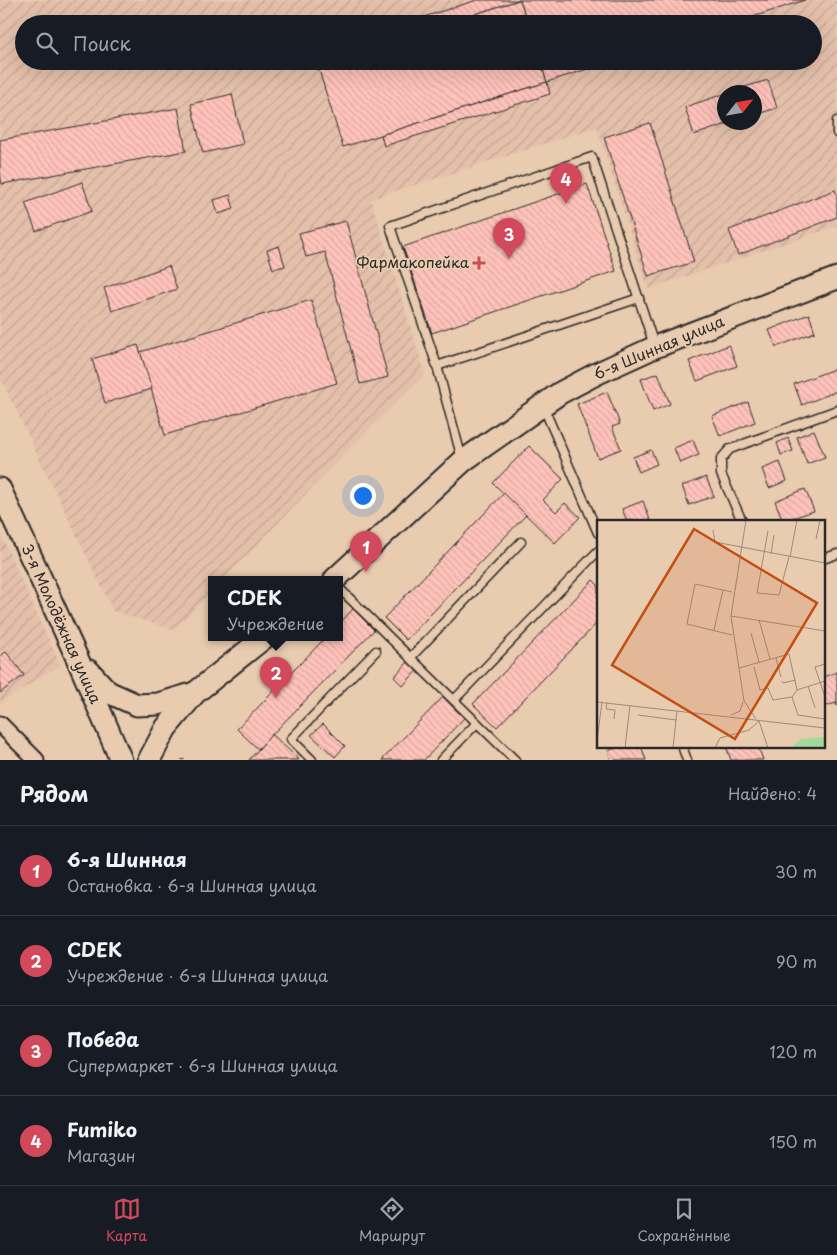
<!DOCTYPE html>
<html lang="ru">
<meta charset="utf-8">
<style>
:root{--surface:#171b24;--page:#20242c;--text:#f1f3f6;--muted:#9ea1a6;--line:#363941;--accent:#d1495b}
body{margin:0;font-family:"Playpen Sans",sans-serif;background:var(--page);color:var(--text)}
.compass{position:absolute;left:717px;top:85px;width:45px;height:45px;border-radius:50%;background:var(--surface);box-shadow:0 5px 20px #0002;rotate:59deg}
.you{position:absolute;left:362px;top:495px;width:18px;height:18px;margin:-12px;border:4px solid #fff;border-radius:50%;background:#1a73e8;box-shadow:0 0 0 8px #1a73e833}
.badge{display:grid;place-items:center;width:32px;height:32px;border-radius:50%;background:var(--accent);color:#fff;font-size:16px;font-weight:700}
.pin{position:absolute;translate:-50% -41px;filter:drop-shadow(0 1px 2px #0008)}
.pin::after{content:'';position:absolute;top:26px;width:18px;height:15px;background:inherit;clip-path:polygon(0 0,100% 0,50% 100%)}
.popup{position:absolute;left:208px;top:576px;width:135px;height:65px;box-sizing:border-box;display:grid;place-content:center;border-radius:0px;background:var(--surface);filter:drop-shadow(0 1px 4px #0005);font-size:16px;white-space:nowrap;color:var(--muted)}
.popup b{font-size:19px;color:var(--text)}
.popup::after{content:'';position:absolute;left:50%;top:100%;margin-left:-10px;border:10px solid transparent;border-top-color:var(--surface)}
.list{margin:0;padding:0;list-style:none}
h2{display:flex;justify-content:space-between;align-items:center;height:65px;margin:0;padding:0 20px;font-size:21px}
h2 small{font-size:16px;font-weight:400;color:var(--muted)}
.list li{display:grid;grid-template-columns:32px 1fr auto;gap:15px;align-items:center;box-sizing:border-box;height:90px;padding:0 20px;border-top:1px solid var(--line)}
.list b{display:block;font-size:19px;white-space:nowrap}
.list p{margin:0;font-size:16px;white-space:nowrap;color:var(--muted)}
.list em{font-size:16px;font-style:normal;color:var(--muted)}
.icon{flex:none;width:28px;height:28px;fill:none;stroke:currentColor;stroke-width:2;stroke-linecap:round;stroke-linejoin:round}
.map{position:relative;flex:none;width:837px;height:760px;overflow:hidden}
.search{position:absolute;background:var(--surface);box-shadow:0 5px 20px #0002;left:15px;right:15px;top:15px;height:55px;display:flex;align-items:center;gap:12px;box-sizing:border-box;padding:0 18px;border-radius:28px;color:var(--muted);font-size:19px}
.sheet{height:425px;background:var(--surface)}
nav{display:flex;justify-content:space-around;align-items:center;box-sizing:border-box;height:70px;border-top:1px solid var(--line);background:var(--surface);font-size:14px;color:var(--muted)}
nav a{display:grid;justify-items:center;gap:2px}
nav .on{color:var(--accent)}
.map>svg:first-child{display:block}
</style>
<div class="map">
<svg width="837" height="760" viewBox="0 0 837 760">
<defs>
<pattern id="industrial-furrows" width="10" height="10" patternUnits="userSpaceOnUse" patternTransform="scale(1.25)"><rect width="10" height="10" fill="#e4c0ab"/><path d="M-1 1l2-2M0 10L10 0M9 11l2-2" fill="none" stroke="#c4a593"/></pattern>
<pattern id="building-back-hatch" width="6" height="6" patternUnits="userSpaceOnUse" patternTransform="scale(1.25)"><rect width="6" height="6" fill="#ffc3bb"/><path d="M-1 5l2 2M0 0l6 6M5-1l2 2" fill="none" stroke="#dba8a1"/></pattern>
</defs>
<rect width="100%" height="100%" fill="#e9cbaf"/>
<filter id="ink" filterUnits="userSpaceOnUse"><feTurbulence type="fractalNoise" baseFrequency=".02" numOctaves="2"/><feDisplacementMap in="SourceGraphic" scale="10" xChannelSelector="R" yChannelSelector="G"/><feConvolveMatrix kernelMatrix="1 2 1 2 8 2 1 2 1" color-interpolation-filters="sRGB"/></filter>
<g filter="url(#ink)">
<g fill="url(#industrial-furrows)" fill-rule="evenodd">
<path d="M0 0H837V226L648 289 597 127 371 199 425 374 352 446 224 579H212V591L174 630 113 611 0 377ZM24 24H813V61H24ZM724 92H754V122H724Z"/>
<path d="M0 533 60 665 0 703Z"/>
</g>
<g fill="url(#building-back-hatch)" stroke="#2b2b2b">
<path d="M477 0H519L444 24H402Z"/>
<path d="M520 0H805L731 24H528Z"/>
<path d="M520 0 528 24H444L519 0Z"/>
<path d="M326 61H540L547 82 343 147 317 64Z"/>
<path d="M540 61H613L547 82Z"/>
<path d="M768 80 777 108 754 115V92H728Z"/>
<path d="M547 82 550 94 384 146 381 135Z"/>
<path d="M232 94 243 144 203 153 191 104Z"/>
<path d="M724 94V122H733L694 135 685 107Z"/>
<path d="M178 108 186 151 2 184 0 173V140Z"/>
<path d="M650 123 694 262 648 276 604 137Z"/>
<path d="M82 182 92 211 36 231 25 203Z"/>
<path d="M587 184 616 271 432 333 403 247Z"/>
<path d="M835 190 837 195V217L738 255 729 230Z"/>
<path d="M230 195 234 209 218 214 214 200Z"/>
<path d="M346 221 388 377 360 384 325 252 306 257 299 233Z"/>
<path d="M279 246 285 266 273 269 267 250Z"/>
<path d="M169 266 177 289 112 311 104 288Z"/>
<path d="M311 300 337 383 165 435 140 352Z"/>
<path d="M809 314 815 332 776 347 769 330Z"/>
<path d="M138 345 152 389 105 403 92 359Z"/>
<path d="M729 345 737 366 697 381 689 361Z"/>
<path d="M837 368V391L802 405 794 384Z"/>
<path d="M658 373 670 404 653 411 641 379Z"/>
<path d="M607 392 620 424 612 427 621 449 598 458 577 404Z"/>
<path d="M748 402 755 422 720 436 712 416Z"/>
<path d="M814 430 825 457 807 464 797 437Z"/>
<path d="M788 438 793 451 781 455 777 443Z"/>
<path d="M693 440 699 455 680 463 674 448Z"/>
<path d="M529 446 563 479 543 500 556 512 565 503 580 517 555 543 493 483Z"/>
<path d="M651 450 657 464 639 472 633 457Z"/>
<path d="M780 462 787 481 769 488 762 469Z"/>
<path d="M706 477 714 496 689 505 682 486Z"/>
<path d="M805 489 814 511 783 521 775 501Z"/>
<path d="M504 493 526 515 406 640 384 618Z"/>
<path d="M643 501 650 520 627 521 622 509Z"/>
<path d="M593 580 598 585V622L497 727 473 704Z"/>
<path d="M353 609 374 630 258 749 237 729 326 637H340V623Z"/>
<path d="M6 652 24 675 0 693V656Z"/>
<path d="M409 661 418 669 403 686 394 677Z"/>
<path d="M837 672V706L836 703 823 707V677Z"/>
<path d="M443 697 464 718 424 760H382Z"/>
<path d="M323 724 345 746 335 757 311 735Z"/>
<path d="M272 734 299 760H249Z"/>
<path d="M620 746H641L646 760H611L608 751Z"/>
<path d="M726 746H758L763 760H731Z"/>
</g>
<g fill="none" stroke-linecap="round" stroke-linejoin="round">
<defs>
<g id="lane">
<path d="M837 121V133"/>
<path d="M437 366 639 298"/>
<path d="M543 406 598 533"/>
<path d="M462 459 437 366 390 226 592 157 654 345"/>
<path d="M742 521 721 474V459L730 449 837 410"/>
<path d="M823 559 837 554"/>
<path d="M340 589 515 760"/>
<path d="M410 658 521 542"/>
<path d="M454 700 598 551"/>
<path d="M682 746 687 760"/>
<path d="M312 760 291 739 376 651"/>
<path d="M441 760 477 723"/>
</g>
<path id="street" d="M0 724 36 760"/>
<g id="secondary">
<path d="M0 489 78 660 121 760"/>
<path d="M335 579 463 461 560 393 596 374 655 347 837 278"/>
<path d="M89 671 108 692 137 705 158 704 195 693"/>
<path d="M149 760 166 728 195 693 265 637"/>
</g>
</defs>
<use href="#lane" stroke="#2b2b2b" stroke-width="11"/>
<use href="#street" stroke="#2b2b2b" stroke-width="19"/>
<use href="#secondary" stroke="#2b2b2b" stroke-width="25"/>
<path stroke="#2b2b2b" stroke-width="3" stroke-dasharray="4 4" stroke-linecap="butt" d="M183 759V760"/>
<use href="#lane" stroke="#e9cbaf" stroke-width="8"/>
<use href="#street" stroke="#e9cbaf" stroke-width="15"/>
<use href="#secondary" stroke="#e9cbaf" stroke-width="21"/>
</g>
</g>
<path fill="#d1495b" stroke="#e9cbaf" stroke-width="2" d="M476.5 255.5h5v5h5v5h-5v5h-5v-5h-5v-5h5z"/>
<g text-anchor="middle" stroke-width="4" stroke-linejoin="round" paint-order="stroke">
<g font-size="15" fill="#2b2b2b" stroke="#e9cbaf" text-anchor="end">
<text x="469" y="268">Фармакопейка</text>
</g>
<g font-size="15" fill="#2b2b2b" stroke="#e9cbaf">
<text transform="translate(659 348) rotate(-23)" y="5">6-я Шинная улица</text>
<text transform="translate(61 624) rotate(66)" y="5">3-я Молодёжная улица</text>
</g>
</g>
<g transform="translate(597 520)">
<rect width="228" height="228" fill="#e9cbaf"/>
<path d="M227 217V227H195L204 219Z" fill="#a3d99d"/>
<path fill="none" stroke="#9d8b7a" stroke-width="1" d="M149 0 134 96 147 181 159 199M116 10 118 22 228 43M171 11 160 73 182 75 192 37M219 19 223 0M174 34 177 15M193 37 200 0M134 96 228 111M162 100 173 139M117 110 126 70M154 113 162 142M135 115 90 104 98 64 135 72M179 138 184 157M228 144 218 147 228 177M142 148 192 134 200 170 195 177 176 180 171 168 163 170 157 147M185 161 186 163 199 160M211 166 218 188M200 170 228 161M195 177 201 195 228 199M0 182 228 208M10 183 9 189 18 190 17 199M41 195 79 200 80 191M134 195 143 191 146 182M162 201 171 228M0 221 5 182M28 228 33 185M76 228 79 200M118 228 123 218 152 210 162 201"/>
<path fill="#c25012" fill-opacity="0.15" stroke="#c25012" stroke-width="2.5" d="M97 9 220 83 138 219 15 145Z"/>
<rect width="228" height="228" fill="none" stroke="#2b2b2b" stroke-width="2.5"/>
</g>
</svg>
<svg class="compass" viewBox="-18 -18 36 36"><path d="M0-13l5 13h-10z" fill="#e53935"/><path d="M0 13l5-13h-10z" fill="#9ea1a6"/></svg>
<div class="you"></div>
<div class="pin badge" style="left:366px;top:572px">1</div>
<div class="pin badge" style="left:276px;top:698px">2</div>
<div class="popup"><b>CDEK</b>Учреждение</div>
<div class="pin badge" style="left:509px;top:259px">3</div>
<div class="pin badge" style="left:566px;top:204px">4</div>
<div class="search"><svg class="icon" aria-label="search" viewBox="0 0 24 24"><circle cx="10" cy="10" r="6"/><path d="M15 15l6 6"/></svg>Поиск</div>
</div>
<section class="sheet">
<h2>Рядом<small>Найдено: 4</small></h2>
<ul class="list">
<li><span class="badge">1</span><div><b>6-я Шинная</b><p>Остановка · 6-я Шинная улица</p></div><em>30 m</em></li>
<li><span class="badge">2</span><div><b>CDEK</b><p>Учреждение · 6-я Шинная улица</p></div><em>90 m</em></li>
<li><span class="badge">3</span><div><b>Победа</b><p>Супермаркет · 6-я Шинная улица</p></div><em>120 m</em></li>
<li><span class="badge">4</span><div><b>Fumiko</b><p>Магазин</p></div><em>150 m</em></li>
</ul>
</section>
<nav>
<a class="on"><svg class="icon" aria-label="map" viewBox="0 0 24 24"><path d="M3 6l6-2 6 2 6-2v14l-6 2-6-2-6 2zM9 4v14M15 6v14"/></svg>Карта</a>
<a><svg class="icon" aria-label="directions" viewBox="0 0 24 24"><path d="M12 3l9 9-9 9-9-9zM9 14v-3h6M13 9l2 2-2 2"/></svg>Маршрут</a>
<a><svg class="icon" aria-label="saved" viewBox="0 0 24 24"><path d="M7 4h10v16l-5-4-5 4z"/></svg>Сохранённые</a>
</nav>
